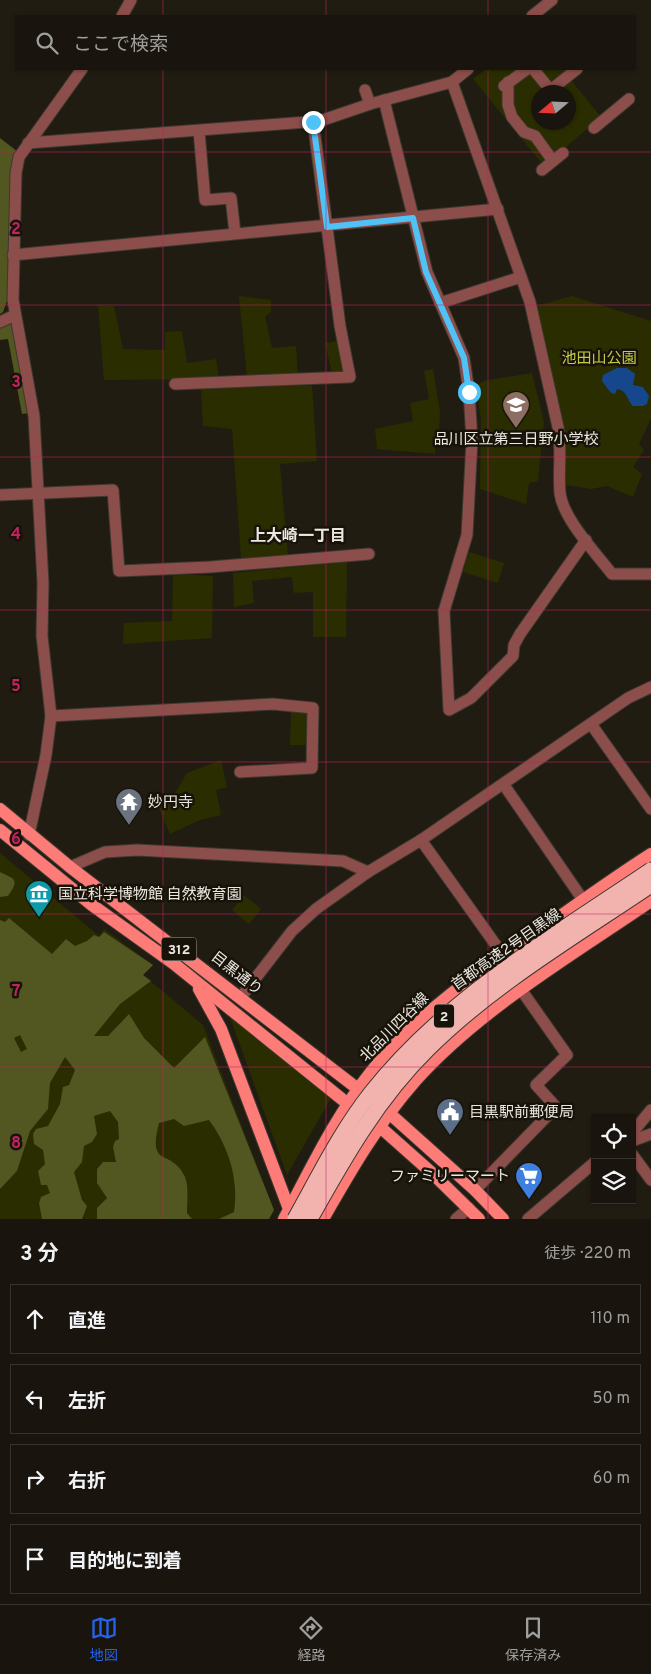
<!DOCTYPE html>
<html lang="ja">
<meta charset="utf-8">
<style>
:root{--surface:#19150e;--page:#26221c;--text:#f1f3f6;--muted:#9f9f9e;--line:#37342e;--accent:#2563eb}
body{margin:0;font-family:Overpass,"Noto Sans JP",sans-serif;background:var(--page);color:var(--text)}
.controls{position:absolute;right:15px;bottom:15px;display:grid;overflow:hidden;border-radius:0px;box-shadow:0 1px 4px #0004}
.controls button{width:45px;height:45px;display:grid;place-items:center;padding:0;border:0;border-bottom:1px solid var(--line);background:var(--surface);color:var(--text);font:25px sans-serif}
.compass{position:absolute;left:531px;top:85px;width:45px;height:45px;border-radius:50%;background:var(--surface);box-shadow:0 1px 4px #0004;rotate:251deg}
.stop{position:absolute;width:15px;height:15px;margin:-11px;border:4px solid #4fc3f7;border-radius:50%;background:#fff}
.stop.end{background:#4fc3f7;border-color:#fff;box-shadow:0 1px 5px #0008}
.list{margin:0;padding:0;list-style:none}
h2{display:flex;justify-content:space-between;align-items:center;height:65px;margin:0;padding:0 20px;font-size:21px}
h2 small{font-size:16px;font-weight:400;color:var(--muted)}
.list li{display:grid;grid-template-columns:32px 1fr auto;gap:15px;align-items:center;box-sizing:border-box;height:70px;margin:0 10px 10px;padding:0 10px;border:1px solid var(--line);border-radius:0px}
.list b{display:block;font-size:19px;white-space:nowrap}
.list em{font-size:16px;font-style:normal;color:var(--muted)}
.icon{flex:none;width:28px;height:28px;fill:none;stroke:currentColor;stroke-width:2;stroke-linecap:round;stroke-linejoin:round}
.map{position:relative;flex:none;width:651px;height:1219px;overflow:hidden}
.search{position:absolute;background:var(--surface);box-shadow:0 1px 4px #0004;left:15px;right:15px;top:15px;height:55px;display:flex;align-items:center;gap:12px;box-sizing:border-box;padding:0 18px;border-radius:0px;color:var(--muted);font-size:19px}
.sheet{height:385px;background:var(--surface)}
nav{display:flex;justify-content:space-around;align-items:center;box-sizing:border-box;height:70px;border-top:1px solid var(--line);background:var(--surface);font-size:14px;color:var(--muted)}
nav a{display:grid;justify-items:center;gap:2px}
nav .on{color:var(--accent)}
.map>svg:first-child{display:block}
</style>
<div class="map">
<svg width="651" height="1219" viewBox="0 0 651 1219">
<rect width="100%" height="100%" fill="#211c12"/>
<g fill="#2a2d00" fill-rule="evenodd">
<path d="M486 69H572L566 74 601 117 544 166 473 79ZM538 92H568V122H538Z"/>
<path d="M239 296 271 300V312L265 316 272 348 296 346 298 377H247Z"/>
<path d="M572 296 651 321V418L639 444 644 450 633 467 642 474 633 497 607 486 591 489 566 485 560 418 536 306Z"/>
<path d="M98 305 114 306 123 349 165 350V332L182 331 187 363 216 359 219 379 104 380Z"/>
<path d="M338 341 345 372 332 373 325 343Z"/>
<path d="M433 369 440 412 439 435 435 436V454L377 449 375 429 413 421 410 403 429 399 424 371Z"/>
<path d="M532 373 544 422 538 481 529 483 526 504 480 489 481 419 476 386 483 381Z"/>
<path d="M312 385 317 461 280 464 288 557 241 559 232 429 203 426 201 389Z"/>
<path d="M469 552 504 563 498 583 463 572Z"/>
<path d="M347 562 346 637H313V592L294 593 292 577 252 581 254 603 234 607 233 573Z"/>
<path d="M173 574 213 576 212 638 123 644 124 623 172 621Z"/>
<path d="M291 710 309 712 308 745H290Z"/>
<path d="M221 760 227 787 216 790 221 815 200 820 170 834 158 806 171 800 187 773Z"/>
<path d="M0 853 99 936 104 929 153 965 143 975 203 1025 274 1210 269 1219H0Z"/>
<path d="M244 895 261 909 249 924 232 910Z"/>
<path d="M227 1009 331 1098 287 1175Z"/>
</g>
<g fill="#525620" fill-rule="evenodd">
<path d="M0 138 18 152 13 172 9 233 8 298 3 312 0 314Z"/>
<path d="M11 320 29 413 22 414 8 339 0 340V325Z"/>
<path d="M0 872C13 879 21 878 8 896L0 897Z"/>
<path d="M9 918 52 954 66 939 75 946 87 941 94 935 99 937 104 932 153 965 143 975 151 981 120 1004 94 1036H108L129 1014 144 1038 174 1068 205 1037 274 1210 269 1219H219L234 1212C239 1180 229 1147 209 1120L184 1126 174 1119 159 1123C147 1170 171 1147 185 1177 189 1187 187 1202 187 1213L192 1219H97V1208L107 1198 97 1183V1169L103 1162H116L113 1147 115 1141 119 1139 118 1122 110 1111 94 1116 97 1134 92 1142 84 1146 82 1162 74 1172 82 1200 87 1206 82 1219H42L39 1203 41 1197 50 1193 47 1185H41L38 1171 45 1164 43 1150 34 1144 33 1134 36 1129 48 1126 60 1104 63 1087 69 1085 75 1070 65 1057 50 1083 48 1109 30 1131 17 1171 0 1189V920L5 922ZM20 1035 27 1049 21 1052 14 1038Z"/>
</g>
<path fill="#16478d" d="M617 368H627L635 374 633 385 643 387 649 396 647 404 643 406H633C626 399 628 391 617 389L615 394 611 393 602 381 603 375Z"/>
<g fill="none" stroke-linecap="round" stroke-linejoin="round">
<defs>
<g id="minor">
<path d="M122 16 131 0"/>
<path d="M532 16 552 0"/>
<path d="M534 70 552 92"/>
<path d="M452 82 530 302 558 427C562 450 558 471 560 493 563 519 596 553 612 574H651"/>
<path d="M508 82V105L512 117 524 132 535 136 553 161"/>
<path d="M504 86 527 69"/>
<path d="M365 90 370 104"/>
<path d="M548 92 577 69"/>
<path d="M384 100 427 272 464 358 469 392 472 440 467 535 444 611 449 710 471 698 513 656 514 645 520 634 586 540"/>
<path d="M594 128 629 99"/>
<path d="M199 131 205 200 231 198 235 233"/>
<path d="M28 143 320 121 370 104 452 82 468 69"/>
<path d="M542 170 563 153"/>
<path d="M13 255 498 209"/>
<path d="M440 303 521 277"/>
<path d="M0 322 15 315"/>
<path d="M175 384 350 377 340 326 313 121"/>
<path d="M0 495 113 490 119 571 210 567 369 554"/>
<path d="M51 716 273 704 313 708 312 768 240 772"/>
<path d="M591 724 651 809"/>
<path d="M504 785 583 900"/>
<path d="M29 835 46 755 51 716 42 636 43 583 34 416 13 300 16 173 19 157 82 69"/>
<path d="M421 840 503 955"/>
<path d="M70 867 105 852 137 850 343 861 368 872 421 840 628 698 651 687"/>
<path d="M241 997 292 931 316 909 368 872"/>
<path d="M632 1133 651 1110"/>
<path d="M632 1141 651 1134"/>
<path d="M632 1154 651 1180"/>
<path d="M475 1190 556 1107 536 1085 567 1055 522 991"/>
<path d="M456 1219 469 1208"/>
<path d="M528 1219 595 1162"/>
</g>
<g id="major">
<path d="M0 809 70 867 358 1089"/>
<path d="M0 830 92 905 173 963 348 1104"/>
<path d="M199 989 221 1029 289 1209"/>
<path d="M389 1113 475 1190 503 1219"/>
<path d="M379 1126 433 1174 479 1219"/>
<path d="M284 1219C311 1169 335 1117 371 1072 417 1013 483 969 545 927 580 902 615 877 651 854"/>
<path d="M323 1219C351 1170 378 1123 416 1080 480 1009 572 955 651 901"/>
</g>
</defs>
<use href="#minor" stroke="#3d382f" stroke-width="13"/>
<use href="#major" stroke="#3d382f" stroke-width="14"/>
<use href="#minor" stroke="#8c4e4a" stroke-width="11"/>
<use href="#major" stroke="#fd7c77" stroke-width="12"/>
<defs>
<g id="highway-bridge">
<path d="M295 1219C319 1176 341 1131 371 1093 446 998 552 937 651 870"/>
<path d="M310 1219C344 1158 378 1098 428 1049 491 986 577 935 651 885"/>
</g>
</defs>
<use href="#highway-bridge" stroke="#3d382f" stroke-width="17" stroke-linecap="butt"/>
<use href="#highway-bridge" stroke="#f2b3ae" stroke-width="15"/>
</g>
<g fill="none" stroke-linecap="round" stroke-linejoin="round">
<path stroke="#4fc3f7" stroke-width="6" d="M313 122 327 227 413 218 426 272 464 358 469 392"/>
</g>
<path fill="none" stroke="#c42262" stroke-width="1" stroke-opacity="0.55" d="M163 0V16M326 0V16M488 0V16M163 69V1219M326 69V1219M488 69V1219M0 152H651M0 305H651M0 457H651M0 610H651M0 762H651M0 914H651M0 1067H651"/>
<defs>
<symbol id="school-pin" viewBox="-11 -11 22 30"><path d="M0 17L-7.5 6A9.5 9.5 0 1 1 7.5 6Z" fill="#8d6e63" stroke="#181309"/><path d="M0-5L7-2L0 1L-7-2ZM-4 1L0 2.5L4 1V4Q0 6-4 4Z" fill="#fff"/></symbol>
<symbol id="temple-pin" viewBox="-11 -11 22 30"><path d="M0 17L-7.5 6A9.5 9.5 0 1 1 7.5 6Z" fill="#6b7280" stroke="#181309"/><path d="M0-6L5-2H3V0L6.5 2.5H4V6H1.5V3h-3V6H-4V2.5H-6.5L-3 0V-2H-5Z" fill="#fff"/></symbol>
<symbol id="museum-pin" viewBox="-11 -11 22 30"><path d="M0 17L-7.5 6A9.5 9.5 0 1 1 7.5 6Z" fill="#0f9aa8" stroke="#181309"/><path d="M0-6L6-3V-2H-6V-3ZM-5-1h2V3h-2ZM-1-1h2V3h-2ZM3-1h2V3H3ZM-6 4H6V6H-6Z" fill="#fff"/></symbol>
<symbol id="civic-pin" viewBox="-11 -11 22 30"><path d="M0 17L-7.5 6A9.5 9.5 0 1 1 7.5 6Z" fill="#5c6f8a" stroke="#181309"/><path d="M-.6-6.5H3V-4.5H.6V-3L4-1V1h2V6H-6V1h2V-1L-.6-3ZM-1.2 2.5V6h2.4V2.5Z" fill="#fff"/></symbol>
<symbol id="supermarket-pin" viewBox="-11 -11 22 30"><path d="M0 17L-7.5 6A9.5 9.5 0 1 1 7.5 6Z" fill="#3f7fe0" stroke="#181309"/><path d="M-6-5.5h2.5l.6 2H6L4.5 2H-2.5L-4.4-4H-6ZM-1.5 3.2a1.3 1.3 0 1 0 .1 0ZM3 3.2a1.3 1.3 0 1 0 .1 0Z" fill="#fff"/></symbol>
</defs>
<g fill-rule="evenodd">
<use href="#school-pin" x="500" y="389" width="32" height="43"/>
<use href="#temple-pin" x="113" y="786" width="32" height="43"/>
<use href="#museum-pin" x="23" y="878" width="32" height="43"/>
<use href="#civic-pin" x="434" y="1096" width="32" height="43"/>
<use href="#supermarket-pin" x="513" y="1160" width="32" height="43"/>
</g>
<g text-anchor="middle" stroke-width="5" stroke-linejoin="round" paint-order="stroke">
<g fill="#181309" stroke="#aca7a0" stroke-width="1">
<rect x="161.5" y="937.5" width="35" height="23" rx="4"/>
<rect x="434" y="1004.5" width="20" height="23" rx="4"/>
</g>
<g font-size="14" font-weight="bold" fill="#ebe7e1">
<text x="179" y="954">312</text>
<text x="444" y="1021">2</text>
</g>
<g font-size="15" fill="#c3cd44" stroke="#181309">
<text x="599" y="363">池田山公園</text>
</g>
<g font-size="15" fill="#ebe7e1" stroke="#181309" text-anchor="start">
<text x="516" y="444" text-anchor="middle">品川区立第三日野小学校</text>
<text x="148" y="807">妙円寺</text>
<text x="58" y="899">国立科学博物館 自然教育園</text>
<text x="469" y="1117">目黒駅前郵便局</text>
<text x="510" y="1181" text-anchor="end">ファミリーマート</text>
</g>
<g font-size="15" fill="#ebe7e1" stroke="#181309">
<text transform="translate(506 949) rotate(-35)" y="5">首都高速2号目黒線</text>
<text transform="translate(237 973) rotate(38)" y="5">目黒通り</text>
<text transform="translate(394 1027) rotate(-45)" y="5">北品川四谷線</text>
</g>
<g font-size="16" font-weight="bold" fill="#ebe7e1" stroke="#181309">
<text x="298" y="541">上大崎一丁目</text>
</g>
</g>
<g font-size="16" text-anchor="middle" font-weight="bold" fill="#c42262" stroke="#181309" stroke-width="5" stroke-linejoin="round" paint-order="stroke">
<text x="16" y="234">2</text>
<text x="16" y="387">3</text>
<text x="16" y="539">4</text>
<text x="16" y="691">5</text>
<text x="16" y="844">6</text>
<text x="16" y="996">7</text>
<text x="16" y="1148">8</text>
</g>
</svg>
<div class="controls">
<button><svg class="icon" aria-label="locate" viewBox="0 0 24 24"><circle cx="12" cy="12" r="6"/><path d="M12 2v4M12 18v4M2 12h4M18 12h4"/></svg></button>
<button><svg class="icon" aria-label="layers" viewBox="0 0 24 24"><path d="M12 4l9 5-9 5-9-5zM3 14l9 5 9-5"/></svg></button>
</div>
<svg class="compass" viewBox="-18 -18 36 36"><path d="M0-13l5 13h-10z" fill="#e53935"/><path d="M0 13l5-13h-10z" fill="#9f9f9e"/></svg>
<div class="stop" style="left:469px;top:392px"></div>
<div class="stop end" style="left:313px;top:122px"></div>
<div class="search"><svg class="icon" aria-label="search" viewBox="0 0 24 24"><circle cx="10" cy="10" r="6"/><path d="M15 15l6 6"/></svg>ここで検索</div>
</div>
<section class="sheet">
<h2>3 分<small>徒歩 · 220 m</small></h2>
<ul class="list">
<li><svg class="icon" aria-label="ahead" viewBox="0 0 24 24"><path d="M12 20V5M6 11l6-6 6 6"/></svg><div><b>直進</b></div><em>110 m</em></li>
<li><svg class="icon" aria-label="left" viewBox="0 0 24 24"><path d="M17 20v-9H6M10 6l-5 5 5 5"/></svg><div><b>左折</b></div><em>50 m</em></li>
<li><svg class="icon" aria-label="right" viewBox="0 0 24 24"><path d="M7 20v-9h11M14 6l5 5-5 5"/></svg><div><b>右折</b></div><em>60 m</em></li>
<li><svg class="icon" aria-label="arrive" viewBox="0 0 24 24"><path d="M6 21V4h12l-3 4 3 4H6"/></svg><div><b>目的地に到着</b></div></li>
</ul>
</section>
<nav>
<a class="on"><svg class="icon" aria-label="map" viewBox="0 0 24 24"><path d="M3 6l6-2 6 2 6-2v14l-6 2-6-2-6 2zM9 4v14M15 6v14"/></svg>地図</a>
<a><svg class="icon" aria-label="directions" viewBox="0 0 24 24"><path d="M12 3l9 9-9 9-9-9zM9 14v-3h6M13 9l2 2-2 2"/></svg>経路</a>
<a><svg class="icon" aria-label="saved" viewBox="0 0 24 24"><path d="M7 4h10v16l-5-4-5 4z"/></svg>保存済み</a>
</nav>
